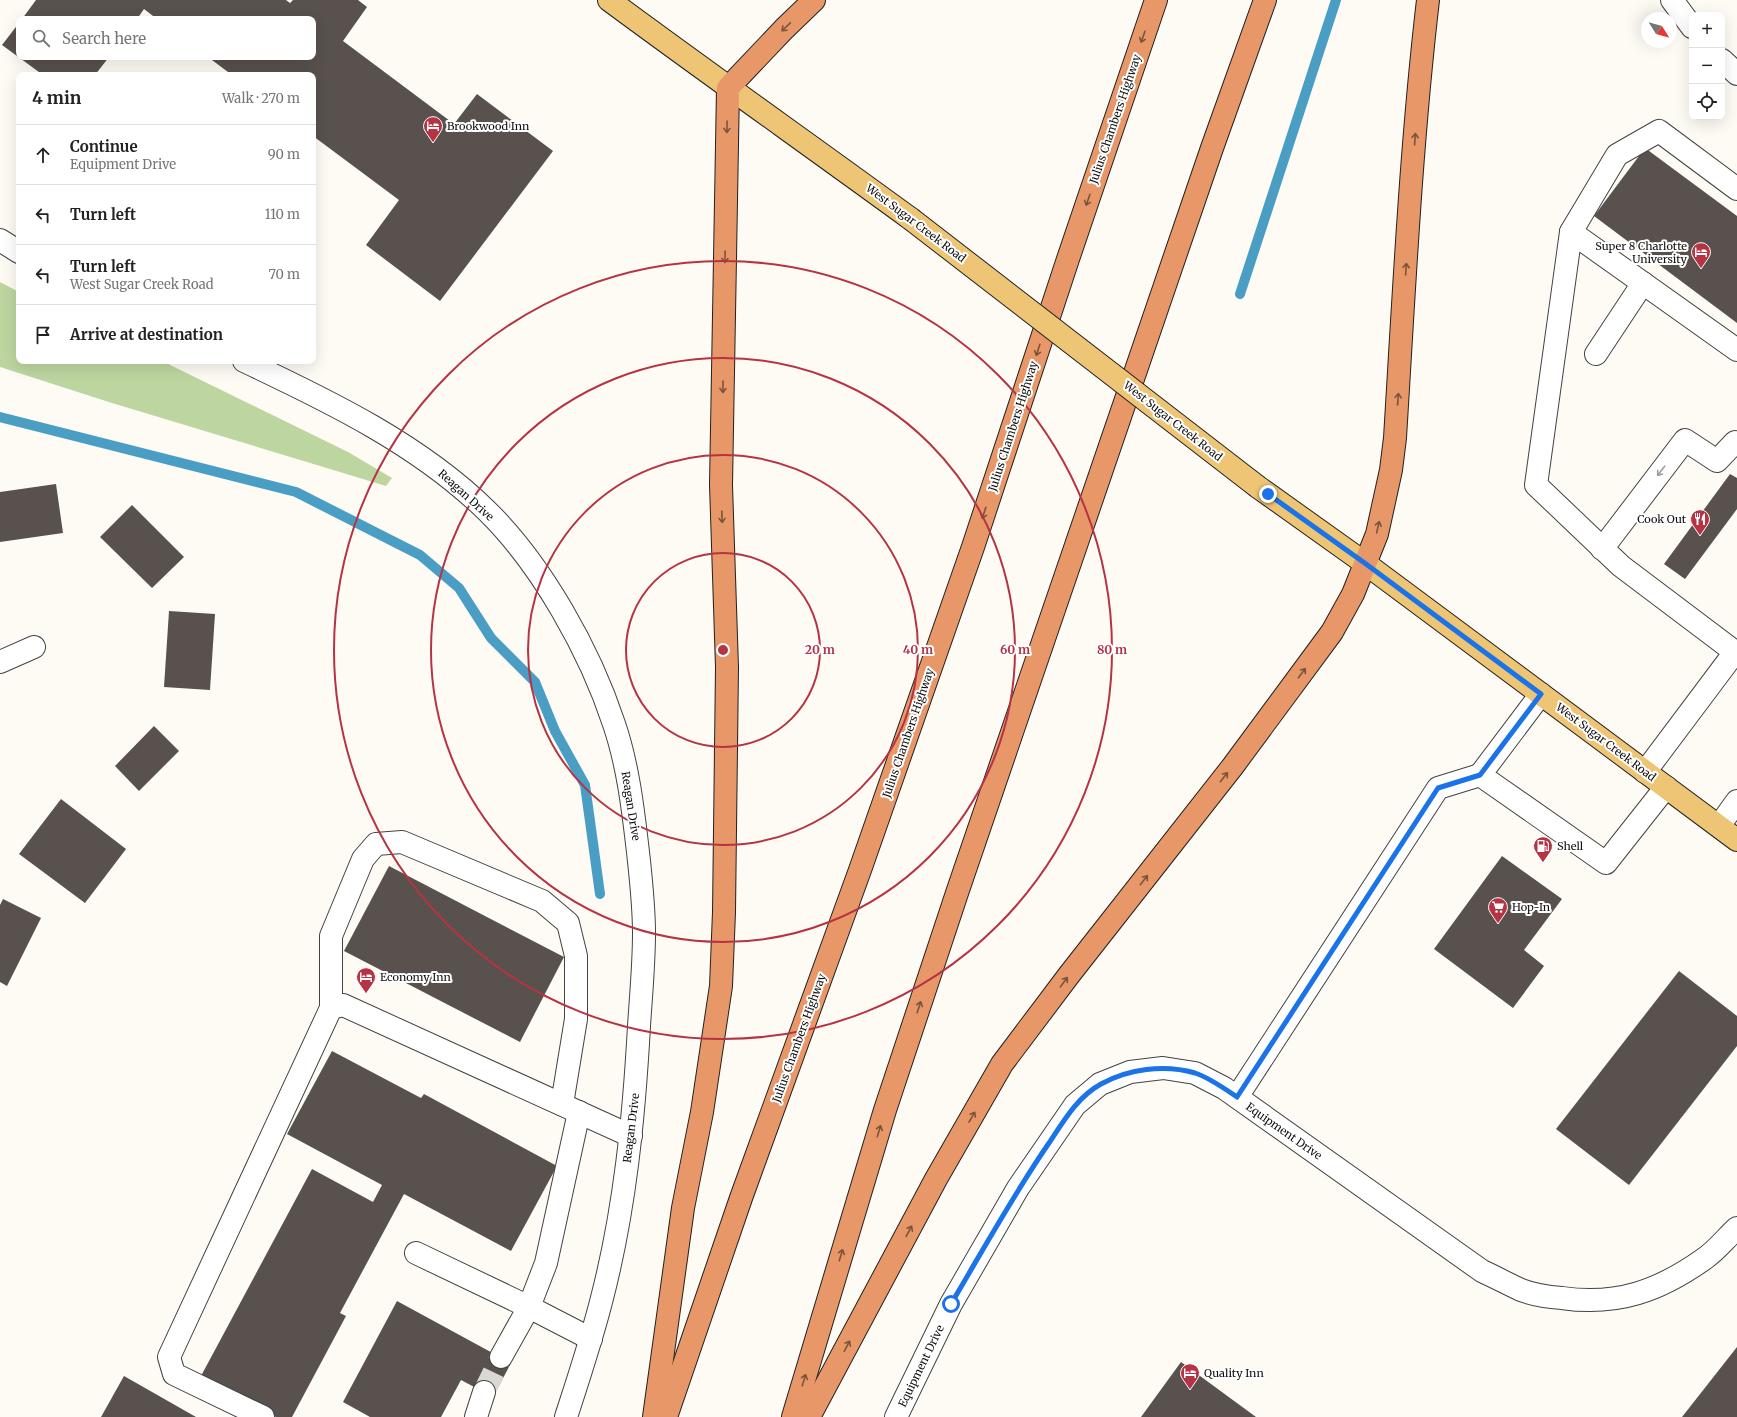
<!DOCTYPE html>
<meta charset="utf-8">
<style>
:root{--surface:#fff;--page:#f2f2f2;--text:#222;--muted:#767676;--line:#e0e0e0}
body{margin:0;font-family:Merriweather,serif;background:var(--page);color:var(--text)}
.controls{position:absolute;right:12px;top:12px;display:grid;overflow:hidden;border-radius:8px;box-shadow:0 4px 16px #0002}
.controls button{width:36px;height:36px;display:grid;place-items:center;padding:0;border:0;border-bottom:1px solid var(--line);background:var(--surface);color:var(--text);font:20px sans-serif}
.compass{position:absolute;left:1641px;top:12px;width:36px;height:36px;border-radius:50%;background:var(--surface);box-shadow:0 4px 16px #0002;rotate:127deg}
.stop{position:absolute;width:12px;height:12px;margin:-9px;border:3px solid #1a73e8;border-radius:50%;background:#fff}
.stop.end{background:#1a73e8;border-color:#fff;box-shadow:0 1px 4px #0008}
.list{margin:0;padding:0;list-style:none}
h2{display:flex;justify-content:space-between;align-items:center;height:52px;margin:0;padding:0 16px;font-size:17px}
h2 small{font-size:13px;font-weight:400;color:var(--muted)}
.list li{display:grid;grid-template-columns:26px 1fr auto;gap:12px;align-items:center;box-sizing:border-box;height:60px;padding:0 16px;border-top:1px solid var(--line)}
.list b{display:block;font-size:15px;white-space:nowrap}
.list p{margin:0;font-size:13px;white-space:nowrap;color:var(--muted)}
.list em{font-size:13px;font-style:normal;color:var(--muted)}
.icon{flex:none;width:22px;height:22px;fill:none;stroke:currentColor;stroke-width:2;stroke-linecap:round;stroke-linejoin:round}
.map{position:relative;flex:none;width:1737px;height:1417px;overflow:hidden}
.search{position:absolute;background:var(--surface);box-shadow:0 4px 16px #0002;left:16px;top:16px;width:300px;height:44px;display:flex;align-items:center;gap:10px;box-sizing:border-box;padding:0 14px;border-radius:8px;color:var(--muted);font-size:15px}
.panel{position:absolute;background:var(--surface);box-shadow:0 4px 16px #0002;left:16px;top:72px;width:300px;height:292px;border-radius:8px}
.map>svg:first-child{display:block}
</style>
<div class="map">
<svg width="1737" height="1417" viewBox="0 0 1737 1417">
<rect width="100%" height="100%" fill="#fefbf4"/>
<path fill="#bdd6a0" d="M0 282 19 292V361H162L348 452 392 478 386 486 112 403 0 367Z"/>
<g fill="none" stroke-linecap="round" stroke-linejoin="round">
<g stroke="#4a9dc3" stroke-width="10">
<path d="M1240 294 1336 0"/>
<path d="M0 417 296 492 420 555 459 588 491 638 535 682 555 731 585 785 600 894"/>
</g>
</g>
<g fill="#58514d">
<path d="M36 0H286L290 3 293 0H358L367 7 343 41 454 124 477 94 553 151 440 301 366 245 399 200 313 136V75H232L208 57H313V19H157L144 9 137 19H22Z"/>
<path d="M19 23V57H109L95 75H43L2 45Z"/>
<path d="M1645 148 1737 216V323L1594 216Z"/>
<path d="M1730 474 1737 478V509L1685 579 1664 564Z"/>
<path d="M56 484 63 533 0 542V492Z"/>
<path d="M132 505 184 557 152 588 100 537Z"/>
<path d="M169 611 215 614 210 690 164 687Z"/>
<path d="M154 726 179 751 139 791 115 766Z"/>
<path d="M61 799 126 849 85 903 19 854Z"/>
<path d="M1502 856 1562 899 1524 950 1544 966 1513 1008 1434 949Z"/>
<path d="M389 866 564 957 520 1042 344 951Z"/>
<path d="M3 899 41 918 7 986 0 982V905Z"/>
<path d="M1679 971 1737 1016V1046L1629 1185 1556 1129Z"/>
<path d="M332 1051 421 1098 424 1094 557 1166 511 1251 404 1194 340 1313 346 1316 292 1417H276L201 1376 312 1169 373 1202 382 1185 287 1134Z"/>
<path d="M397 1301 511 1363 493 1397 461 1380 441 1417H370L343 1402Z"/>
<path d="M1737 1347V1417H1682Z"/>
<path d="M1181 1362 1256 1417H1141Z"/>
<path d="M124 1376 196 1417H101Z"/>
</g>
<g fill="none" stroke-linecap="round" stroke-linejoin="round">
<path stroke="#dad8d2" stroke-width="22" stroke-dasharray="22 11" stroke-linecap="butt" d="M484 1392 501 1357"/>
<defs>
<g id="minor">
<path d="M1672 0 1692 27"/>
<path d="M1722 60 1737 74"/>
<path d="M1571 232 1617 155 1659 131 1737 189"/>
<path d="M0 240 19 252"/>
<path d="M1596 354 1643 283"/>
<path d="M244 361C329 401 420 445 487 511 542 565 590 651 614 724 628 765 633 809 638 852 641 879 644 906 644 933 644 964 641 995 639 1026 634 1117 625 1209 602 1298 592 1338 579 1377 566 1417"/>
<path d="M1602 549 1685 440 1717 461 1735 442 1737 443"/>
<path d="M0 662 34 647"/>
<path d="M1541 694 1480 775 1606 863 1666 787"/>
<path d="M1645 772 1735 652 1621 566 1536 485 1571 232 1737 350"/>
<path d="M1719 826 1737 801"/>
<path d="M331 1008V936L363 859 376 844 402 842 542 901 568 923 576 956V1019L562 1104"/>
<path d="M1237 1097 1438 788 1480 775"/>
<path d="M416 1253 529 1307 546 1263 579 1112"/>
<path d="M501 1357 529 1307 591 1339"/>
<path d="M263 1417 174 1374 169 1357 331 1008 343 1005 631 1136"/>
<path d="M476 1417 484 1392"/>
<path d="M896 1417 951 1304 1018 1188 1075 1105 1100 1084 1130 1072 1163 1068 1195 1073 1224 1088 1482 1271C1495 1277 1508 1284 1521 1290 1534 1295 1548 1297 1562 1298 1617 1306 1659 1291 1704 1259 1716 1251 1726 1238 1737 1228"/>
</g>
<g id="major">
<path d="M609 0C709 74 811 146 911 219"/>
<path d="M1258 487 1366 564 1737 840"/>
</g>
<g id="highway">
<path d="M654 1417 683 1208 702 1112 721 986 724 912 727 667 721 485 728 88 784 29 814 0"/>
<path d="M666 1417 741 1198 860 870 973 547 1068 259 1156 0"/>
<path d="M793 1417 885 1110 958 890 1212 148 1265 0"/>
<path d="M809 1417 936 1179 1002 1064 1069 975 1233 766 1332 632 1353 594 1377 534 1391 470 1395 438C1404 292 1411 145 1428 0"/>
</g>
</defs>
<use href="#minor" stroke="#434343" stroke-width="24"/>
<use href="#major" stroke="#212121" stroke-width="24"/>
<use href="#highway" stroke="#212121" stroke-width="24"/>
<use href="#minor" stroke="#fff" stroke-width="22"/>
<use href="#major" stroke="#edc575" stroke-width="22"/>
<use href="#highway" stroke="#e89768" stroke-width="22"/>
<defs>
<path id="major-bridge" d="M911 219 1258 487"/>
</defs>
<use href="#major-bridge" stroke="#212121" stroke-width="24" stroke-linecap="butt"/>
<use href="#major-bridge" stroke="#edc575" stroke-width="22"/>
</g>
<defs><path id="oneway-shaft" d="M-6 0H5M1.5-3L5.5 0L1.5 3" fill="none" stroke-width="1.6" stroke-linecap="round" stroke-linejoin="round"/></defs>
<g stroke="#7c543c">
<use href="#oneway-shaft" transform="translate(786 27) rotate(136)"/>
<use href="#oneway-shaft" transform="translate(1143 37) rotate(109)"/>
<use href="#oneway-shaft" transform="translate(727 127) rotate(91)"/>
<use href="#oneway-shaft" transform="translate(1415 139) rotate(-86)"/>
<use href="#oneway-shaft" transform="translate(1088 200) rotate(109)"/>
<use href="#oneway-shaft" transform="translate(725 257) rotate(91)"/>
<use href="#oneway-shaft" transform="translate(1406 269) rotate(-86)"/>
<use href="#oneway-shaft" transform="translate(1038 350) rotate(108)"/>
<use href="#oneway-shaft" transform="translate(723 387) rotate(91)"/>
<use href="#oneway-shaft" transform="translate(1398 399) rotate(-86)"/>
<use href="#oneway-shaft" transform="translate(984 513) rotate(108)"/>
<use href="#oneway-shaft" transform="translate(722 517) rotate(88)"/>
<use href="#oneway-shaft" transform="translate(1378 527) rotate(-77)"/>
<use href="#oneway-shaft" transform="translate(1302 673) rotate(-53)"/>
<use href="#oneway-shaft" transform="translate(1224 777) rotate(-52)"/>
<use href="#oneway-shaft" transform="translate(1144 880) rotate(-52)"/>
<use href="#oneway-shaft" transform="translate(1064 982) rotate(-53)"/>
<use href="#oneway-shaft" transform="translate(919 1007) rotate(-72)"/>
<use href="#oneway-shaft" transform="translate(972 1117) rotate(-60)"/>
<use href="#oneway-shaft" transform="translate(879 1131) rotate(-73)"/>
<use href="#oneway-shaft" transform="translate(909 1231) rotate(-62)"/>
<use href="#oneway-shaft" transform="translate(841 1255) rotate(-73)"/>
<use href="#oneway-shaft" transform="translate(847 1346) rotate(-62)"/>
<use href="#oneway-shaft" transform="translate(804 1380) rotate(-73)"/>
</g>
<use stroke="#9f9f9f" href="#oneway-shaft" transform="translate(1661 471) rotate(127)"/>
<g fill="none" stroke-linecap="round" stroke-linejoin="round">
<path stroke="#1a73e8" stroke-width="5" d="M951 1304C983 1250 1013 1195 1049 1143 1063 1122 1077 1097 1101 1084 1128 1069 1164 1064 1195 1073 1210 1078 1225 1089 1237 1097L1438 788 1480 775 1541 694 1366 564 1268 494"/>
</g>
<g fill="none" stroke="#b63344" stroke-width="2">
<circle cx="723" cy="650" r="97"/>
<circle cx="723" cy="650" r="195"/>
<circle cx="723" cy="650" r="292"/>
<circle cx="723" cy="650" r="389"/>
</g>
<defs>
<symbol id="hotel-pin" viewBox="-11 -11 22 30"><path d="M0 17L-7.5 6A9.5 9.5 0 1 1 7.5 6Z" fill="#b63344" stroke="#fff"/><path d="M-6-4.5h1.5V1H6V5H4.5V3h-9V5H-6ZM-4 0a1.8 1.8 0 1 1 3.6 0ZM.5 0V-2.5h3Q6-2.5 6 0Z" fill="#fff"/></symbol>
<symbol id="restaurant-pin" viewBox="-11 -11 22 30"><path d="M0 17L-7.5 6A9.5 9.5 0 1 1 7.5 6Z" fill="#b63344" stroke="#fff"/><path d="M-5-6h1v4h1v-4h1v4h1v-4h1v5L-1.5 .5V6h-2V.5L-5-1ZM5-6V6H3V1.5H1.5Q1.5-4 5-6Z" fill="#fff"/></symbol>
<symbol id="fuel-pin" viewBox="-11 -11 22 30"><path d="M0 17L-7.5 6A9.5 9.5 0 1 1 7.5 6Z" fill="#b63344" stroke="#fff"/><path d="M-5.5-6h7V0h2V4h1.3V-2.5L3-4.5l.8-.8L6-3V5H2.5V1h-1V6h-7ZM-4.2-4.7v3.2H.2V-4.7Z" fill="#fff"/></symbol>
<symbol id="supermarket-pin" viewBox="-11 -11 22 30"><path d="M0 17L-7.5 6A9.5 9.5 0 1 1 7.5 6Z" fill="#b63344" stroke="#fff"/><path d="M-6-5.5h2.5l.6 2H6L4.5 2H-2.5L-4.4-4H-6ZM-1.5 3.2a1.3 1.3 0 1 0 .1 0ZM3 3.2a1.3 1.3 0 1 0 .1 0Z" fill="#fff"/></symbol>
</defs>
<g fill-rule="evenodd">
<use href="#hotel-pin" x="422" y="115" width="22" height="30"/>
<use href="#hotel-pin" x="1690" y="241" width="22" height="30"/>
<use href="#restaurant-pin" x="1689" y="508" width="22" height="30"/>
<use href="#fuel-pin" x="1532" y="835" width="22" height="30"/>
<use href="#supermarket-pin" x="1487" y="896" width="22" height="30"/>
<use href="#hotel-pin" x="355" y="966" width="22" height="30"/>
<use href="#hotel-pin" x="1179" y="1362" width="22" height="30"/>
</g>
<g text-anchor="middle" stroke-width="4" stroke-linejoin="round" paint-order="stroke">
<g font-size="11" fill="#101010" stroke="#fff">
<text transform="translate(1115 119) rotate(-71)" y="4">Julius Chambers Highway</text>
<text transform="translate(916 223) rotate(37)" y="4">West Sugar Creek Road</text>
<text transform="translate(1173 421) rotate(38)" y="4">West Sugar Creek Road</text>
<text transform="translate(1013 426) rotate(-72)" y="4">Julius Chambers Highway</text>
<text transform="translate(466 495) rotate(42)" y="4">Reagan Drive</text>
<text transform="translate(908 733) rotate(-71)" y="4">Julius Chambers Highway</text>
<text transform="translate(1606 742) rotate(37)" y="4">West Sugar Creek Road</text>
<text transform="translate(631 806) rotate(81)" y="4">Reagan Drive</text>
<text transform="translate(799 1038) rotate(-70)" y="4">Julius Chambers Highway</text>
<text transform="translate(631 1128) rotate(-83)" y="4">Reagan Drive</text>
<text transform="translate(1284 1131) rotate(35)" y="4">Equipment Drive</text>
<text transform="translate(921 1366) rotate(-64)" y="4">Equipment Drive</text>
</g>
<g font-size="11" fill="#101010" stroke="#fff" text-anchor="start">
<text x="447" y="130">Brookwood Inn</text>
<text x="1687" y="250" text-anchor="end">Super 8 Charlotte<tspan x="1687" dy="13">University</tspan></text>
<text x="1686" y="523" text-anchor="end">Cook Out</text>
<text x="1557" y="850">Shell</text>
<text x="1512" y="911">Hop-In</text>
<text x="380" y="981">Economy Inn</text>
<text x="1204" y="1377">Quality Inn</text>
</g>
</g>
<circle cx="723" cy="650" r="6" fill="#b63344" stroke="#fff" stroke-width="2"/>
<g font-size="12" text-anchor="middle" font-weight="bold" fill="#b63344" stroke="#fff" stroke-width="4" stroke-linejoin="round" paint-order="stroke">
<text x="820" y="654">20 m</text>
<text x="918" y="654">40 m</text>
<text x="1015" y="654">60 m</text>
<text x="1112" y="654">80 m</text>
</g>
</svg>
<div class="controls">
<button>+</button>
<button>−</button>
<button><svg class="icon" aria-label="locate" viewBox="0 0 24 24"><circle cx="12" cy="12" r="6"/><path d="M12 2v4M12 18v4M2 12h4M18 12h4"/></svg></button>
</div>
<svg class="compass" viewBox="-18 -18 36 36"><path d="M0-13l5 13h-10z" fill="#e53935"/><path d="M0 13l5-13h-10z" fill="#767676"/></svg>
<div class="stop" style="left:951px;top:1304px"></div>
<div class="stop end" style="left:1268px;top:494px"></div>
<div class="search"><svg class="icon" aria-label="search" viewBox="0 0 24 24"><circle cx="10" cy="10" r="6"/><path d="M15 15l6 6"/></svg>Search here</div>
<section class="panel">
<h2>4 min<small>Walk · 270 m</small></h2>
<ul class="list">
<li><svg class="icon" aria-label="ahead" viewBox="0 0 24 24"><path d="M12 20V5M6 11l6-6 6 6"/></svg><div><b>Continue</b><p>Equipment Drive</p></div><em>90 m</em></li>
<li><svg class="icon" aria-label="left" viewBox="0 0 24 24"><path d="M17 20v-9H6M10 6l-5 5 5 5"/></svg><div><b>Turn left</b></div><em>110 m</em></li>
<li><svg class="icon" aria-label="left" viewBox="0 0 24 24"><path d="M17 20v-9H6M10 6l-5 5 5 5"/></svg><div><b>Turn left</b><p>West Sugar Creek Road</p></div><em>70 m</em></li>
<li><svg class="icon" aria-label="arrive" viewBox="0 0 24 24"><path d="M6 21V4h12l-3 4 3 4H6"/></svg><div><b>Arrive at destination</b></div></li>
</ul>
</section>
</div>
